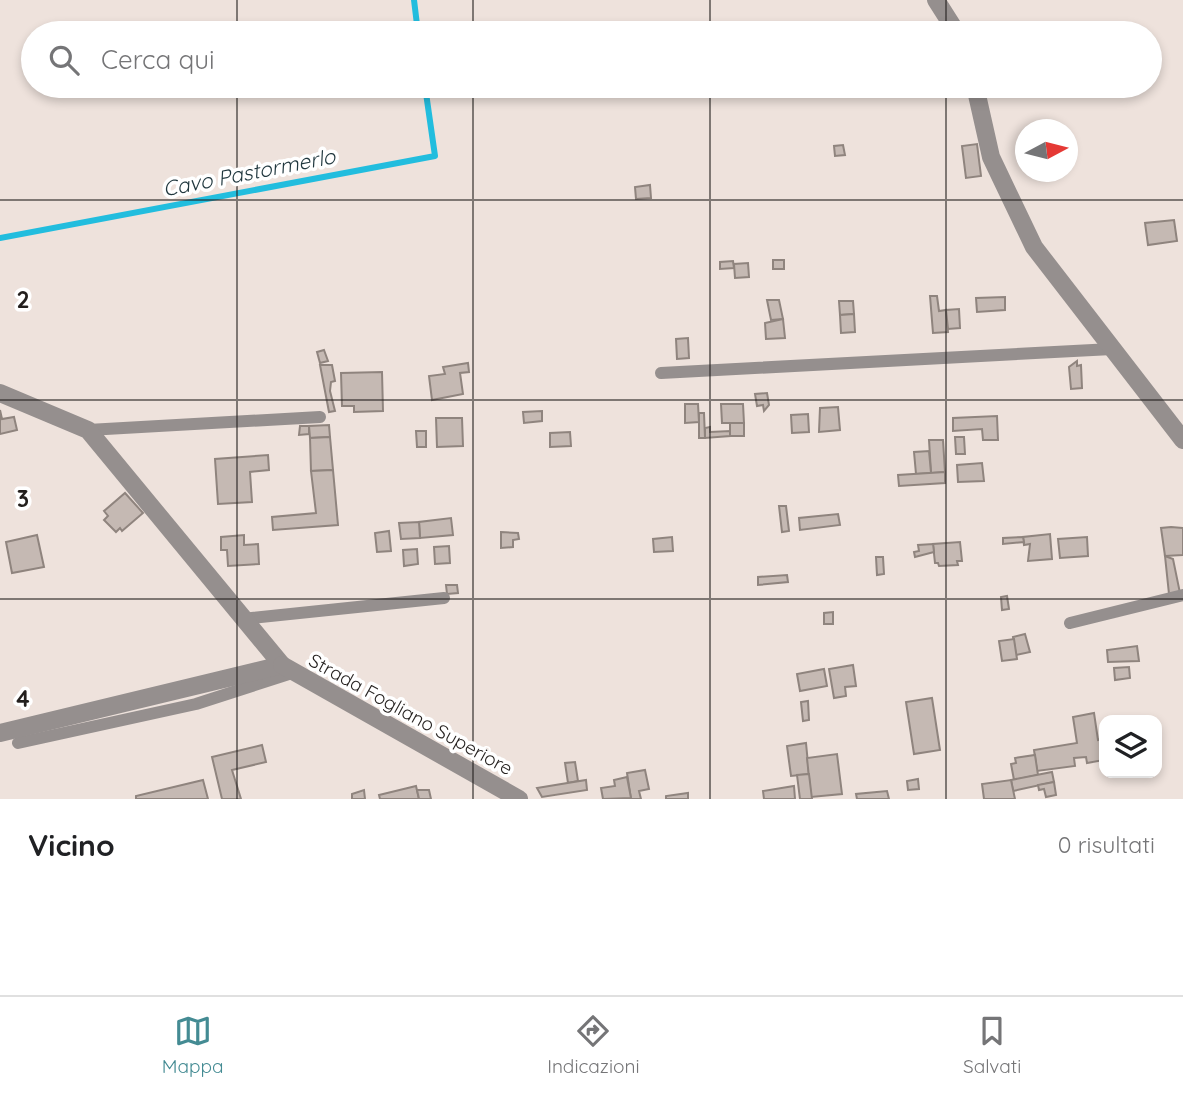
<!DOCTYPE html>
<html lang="it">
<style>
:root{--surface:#fff;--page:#f6f6f6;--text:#202124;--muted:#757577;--line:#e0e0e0;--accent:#448b93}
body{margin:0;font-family:Quicksand,sans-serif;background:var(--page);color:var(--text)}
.controls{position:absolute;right:21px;bottom:21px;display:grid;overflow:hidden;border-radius:14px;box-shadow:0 4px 10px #0003}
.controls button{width:63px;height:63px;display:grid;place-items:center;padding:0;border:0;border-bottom:2px solid var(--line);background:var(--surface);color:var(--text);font:35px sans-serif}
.compass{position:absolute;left:1015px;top:119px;width:63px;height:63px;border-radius:50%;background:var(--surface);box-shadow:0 4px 10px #0003;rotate:83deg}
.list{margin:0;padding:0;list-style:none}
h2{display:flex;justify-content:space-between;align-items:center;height:91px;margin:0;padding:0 28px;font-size:30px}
h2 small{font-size:23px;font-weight:400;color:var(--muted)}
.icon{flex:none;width:38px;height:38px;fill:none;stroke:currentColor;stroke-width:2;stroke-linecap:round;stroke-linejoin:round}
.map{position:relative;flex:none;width:1183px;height:799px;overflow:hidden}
.search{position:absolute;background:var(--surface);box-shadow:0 4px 10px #0003;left:21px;right:21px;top:21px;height:77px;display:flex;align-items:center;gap:18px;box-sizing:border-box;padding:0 24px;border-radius:38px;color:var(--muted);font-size:26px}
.sheet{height:196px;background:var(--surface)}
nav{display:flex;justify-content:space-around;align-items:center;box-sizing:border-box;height:98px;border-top:2px solid var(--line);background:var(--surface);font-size:19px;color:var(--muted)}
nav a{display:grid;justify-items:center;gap:4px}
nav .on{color:var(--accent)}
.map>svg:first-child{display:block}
</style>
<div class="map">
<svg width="1183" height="799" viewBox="0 0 1183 799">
<rect width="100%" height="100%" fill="#eee2dc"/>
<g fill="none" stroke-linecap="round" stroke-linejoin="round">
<g stroke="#22bdde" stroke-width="6">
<path d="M414 0 418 33"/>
<path d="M0 238 435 156 425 86"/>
</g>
</g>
<g fill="#c5b9b3" stroke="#8f847e" stroke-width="2">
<path d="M977 144 981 176 966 178 962 146Z"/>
<path d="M843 145 845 155 835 156 834 146Z"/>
<path d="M650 185 651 198 636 199 635 187Z"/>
<path d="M1174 220 1177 241 1148 245 1145 223Z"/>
<rect x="773" y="260" width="11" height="9"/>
<path d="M733 261 734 268 720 269V262Z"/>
<path d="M748 263 749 277 735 278 734 264Z"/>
<path d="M930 296H937L939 311 946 310 948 332 933 333Z"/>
<path d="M1005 297V310L977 312 976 298Z"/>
<path d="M767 300H779L783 319 771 320Z"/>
<path d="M839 301H853L854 314 840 315Z"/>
<path d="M959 309 960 328 948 329 946 310Z"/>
<path d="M854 314 855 332 841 333 840 315Z"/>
<path d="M783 319 785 338 766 339 765 323Z"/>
<path d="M688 338 689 358 677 359 676 339Z"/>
<path d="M324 350 328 361 320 363 317 352Z"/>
<path d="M1077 361V366L1081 365 1082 388 1071 389 1069 367Z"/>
<path d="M468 363 469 372 460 373 463 394 432 400 429 376 445 374 443 367Z"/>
<path d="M320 365H332L335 381 331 382 330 391 335 411 329 412Z"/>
<path d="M382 372 383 411 354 412V406H342L341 373Z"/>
<path d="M767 393 769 405 764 411 763 405 757 406 755 394Z"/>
<path d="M685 404H698L699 422 685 423Z"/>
<path d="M721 404H743L744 423H722Z"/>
<path d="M838 407 840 430 819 432 820 408Z"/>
<path d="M0 410 2 419 14 417 17 430 0 434Z"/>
<path d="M542 411V421L524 423 523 412Z"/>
<path d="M699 413H704L705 438H699Z"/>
<path d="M808 414 809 432 792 433 791 415Z"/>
<path d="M997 416 998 440H983L982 429 953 431V418Z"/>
<path d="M436 418H462L463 446 437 447Z"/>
<rect x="730" y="423" width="14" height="13"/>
<path d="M329 425 330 437 310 438 309 426Z"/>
<path d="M300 426H309V434L299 435Z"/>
<path d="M710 427V432L730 431V436L705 438V428Z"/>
<path d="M416 431H426V447H417Z"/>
<path d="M570 432 571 446 550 447V433Z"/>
<path d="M330 437 333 470 311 471 310 438Z"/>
<path d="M955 437H964L965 454H956Z"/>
<path d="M929 440H943L945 472 931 473Z"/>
<path d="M929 451 931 473 916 474 914 452Z"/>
<path d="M268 455 269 470 250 472 252 502 218 504 215 459Z"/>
<path d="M982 463 984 481 958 482 957 465Z"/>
<path d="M333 470 338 525 273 530 272 517 316 513 311 471Z"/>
<path d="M945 472V483L899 486 898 475Z"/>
<path d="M125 493 143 513 122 531 120 528 116 532 104 520 108 516 104 511Z"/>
<path d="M779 506H786L789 531 782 532Z"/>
<path d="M838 514 840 525 800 530 799 518Z"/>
<path d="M451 518 453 535 420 538 419 522Z"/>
<path d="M419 522 420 538 401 539 399 523Z"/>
<path d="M1171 527 1183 528V555L1165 556 1161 528Z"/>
<path d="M389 531 391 551 377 552 375 533Z"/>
<path d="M501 532 518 533 519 539 513 540V547L501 548Z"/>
<path d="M1050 534 1052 559 1028 561 1030 544 1024 545 1023 537Z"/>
<path d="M37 535 44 567 12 573 6 542Z"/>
<path d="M244 535V545L258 544 259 564 228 566 227 550H221V537Z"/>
<path d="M672 537 673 551 654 552 653 539Z"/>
<path d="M1023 537 1024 542 1003 544V538Z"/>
<path d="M1087 537 1088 556 1060 558 1058 539Z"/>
<path d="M960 542 962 561H957L958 565 939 566 938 563H935L933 544Z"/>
<path d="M933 544 934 552 915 557 914 552 919 551 918 545Z"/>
<path d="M449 546 450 563 435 564 434 547Z"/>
<path d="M417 549 418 564 404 566 403 550Z"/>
<path d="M1165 556 1173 559 1180 593 1169 594Z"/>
<path d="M876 557H883L884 574 877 575Z"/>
<path d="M787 575 788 582 758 585V577Z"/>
<path d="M446 585H457L458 593 447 594Z"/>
<path d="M1007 596 1009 609 1002 610 1001 597Z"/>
<path d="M833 612V624H824V613Z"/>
<path d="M1025 634 1030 652 1016 655 1013 637Z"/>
<path d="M1014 639 1017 659 1002 661 999 641Z"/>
<path d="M1137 646 1139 661 1108 662 1107 650Z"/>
<path d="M853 665 856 686 845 687 846 696 834 698 829 669Z"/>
<path d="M1129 667 1130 678 1115 680 1114 668Z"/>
<path d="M824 669 827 686 800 691 797 674Z"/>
<path d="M932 698 940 750 914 754 906 702Z"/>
<path d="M808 701 809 720 803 721 801 702Z"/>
<path d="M1094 713 1098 740 1104 739V760L1087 763 1086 757 1074 758 1075 766 1037 771 1034 750 1077 743 1073 717Z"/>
<path d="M806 743 809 774 791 776 787 746Z"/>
<path d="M262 745 266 762 232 770 241 799H222L212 757Z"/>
<path d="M837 754 842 794 811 797 807 758Z"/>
<path d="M1035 755 1038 775 1014 780 1011 764 1016 763 1015 758Z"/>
<path d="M575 762 578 781 568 783 565 763Z"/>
<path d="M645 770 649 789 639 791 641 799H631L627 773Z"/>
<path d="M1052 772 1054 782 1013 791 1011 780Z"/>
<path d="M809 774 812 799H800L797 775Z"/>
<path d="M627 777 631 798 603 799 601 788 615 786 614 780Z"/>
<path d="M918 779 919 789 908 790 907 781Z"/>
<path d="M203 780 208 799H136V796Z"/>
<path d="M586 780 587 790 542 797 537 788Z"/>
<path d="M1011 780 1015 799H984L982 784Z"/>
<path d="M1054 782 1056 795 1046 797 1044 789 1039 790 1038 785Z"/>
<path d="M416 786 419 799H380L379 795Z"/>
<path d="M794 786 795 799H764L763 791Z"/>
<path d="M364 790 365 799H352V794Z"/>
<path d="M417 790H429L431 799H419Z"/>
<path d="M887 791 889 799H857L856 794Z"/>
<path d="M688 793V799H666V796Z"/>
</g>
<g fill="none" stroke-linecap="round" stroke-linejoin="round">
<g stroke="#958f8e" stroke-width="12">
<path d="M661 373 1112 349"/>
<path d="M88 430 320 417"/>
<path d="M242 619 444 598"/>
<path d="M1070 623 1183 595"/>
<path d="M18 743 196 704 295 672"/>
</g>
<g stroke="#958f8e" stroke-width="18">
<path d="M936 0 957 33"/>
<path d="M975 86 991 157 1034 247 1183 440"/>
<path d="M0 393 88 430 282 665 0 733"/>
<path d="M282 665 519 799"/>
</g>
</g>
<path fill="none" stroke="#231f1d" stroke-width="2" stroke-opacity="0.55" d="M237 0V33M473 0V33M710 0V33M946 0V33M237 86V799M473 86V799M710 86V799M946 86V799M0 200H1183M0 400H1183M0 599H1183"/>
<g text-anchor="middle" stroke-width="7" stroke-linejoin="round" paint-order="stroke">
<g font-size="19" fill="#231f1d" stroke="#fff">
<text transform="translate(411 714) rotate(29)" y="7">Strada Fogliano Superiore</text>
</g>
<g font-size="21" font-style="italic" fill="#1f363d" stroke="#fff">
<text transform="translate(249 173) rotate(-11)" y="7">Cavo Pastormerlo</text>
</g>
</g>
<g font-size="23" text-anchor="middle" font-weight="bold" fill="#231f1d" stroke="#fff" stroke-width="7" stroke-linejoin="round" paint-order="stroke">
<text x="23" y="308">2</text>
<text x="23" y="507">3</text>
<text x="23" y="707">4</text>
</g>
</svg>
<div class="controls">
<button><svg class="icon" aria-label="layers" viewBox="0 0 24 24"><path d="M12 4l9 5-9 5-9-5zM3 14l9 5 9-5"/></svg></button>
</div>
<svg class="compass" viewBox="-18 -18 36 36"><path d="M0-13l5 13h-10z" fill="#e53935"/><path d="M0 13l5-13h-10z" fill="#757577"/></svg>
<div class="search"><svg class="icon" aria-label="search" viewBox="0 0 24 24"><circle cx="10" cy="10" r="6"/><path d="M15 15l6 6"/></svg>Cerca qui</div>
</div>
<section class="sheet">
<h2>Vicino<small>0 risultati</small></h2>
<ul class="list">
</ul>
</section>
<nav>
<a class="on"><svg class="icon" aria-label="map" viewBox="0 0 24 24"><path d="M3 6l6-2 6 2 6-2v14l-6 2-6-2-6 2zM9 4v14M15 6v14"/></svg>Mappa</a>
<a><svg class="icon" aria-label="directions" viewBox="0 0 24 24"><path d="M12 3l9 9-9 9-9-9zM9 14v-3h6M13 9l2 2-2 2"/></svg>Indicazioni</a>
<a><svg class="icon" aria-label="saved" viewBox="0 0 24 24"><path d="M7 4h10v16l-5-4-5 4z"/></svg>Salvati</a>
</nav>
